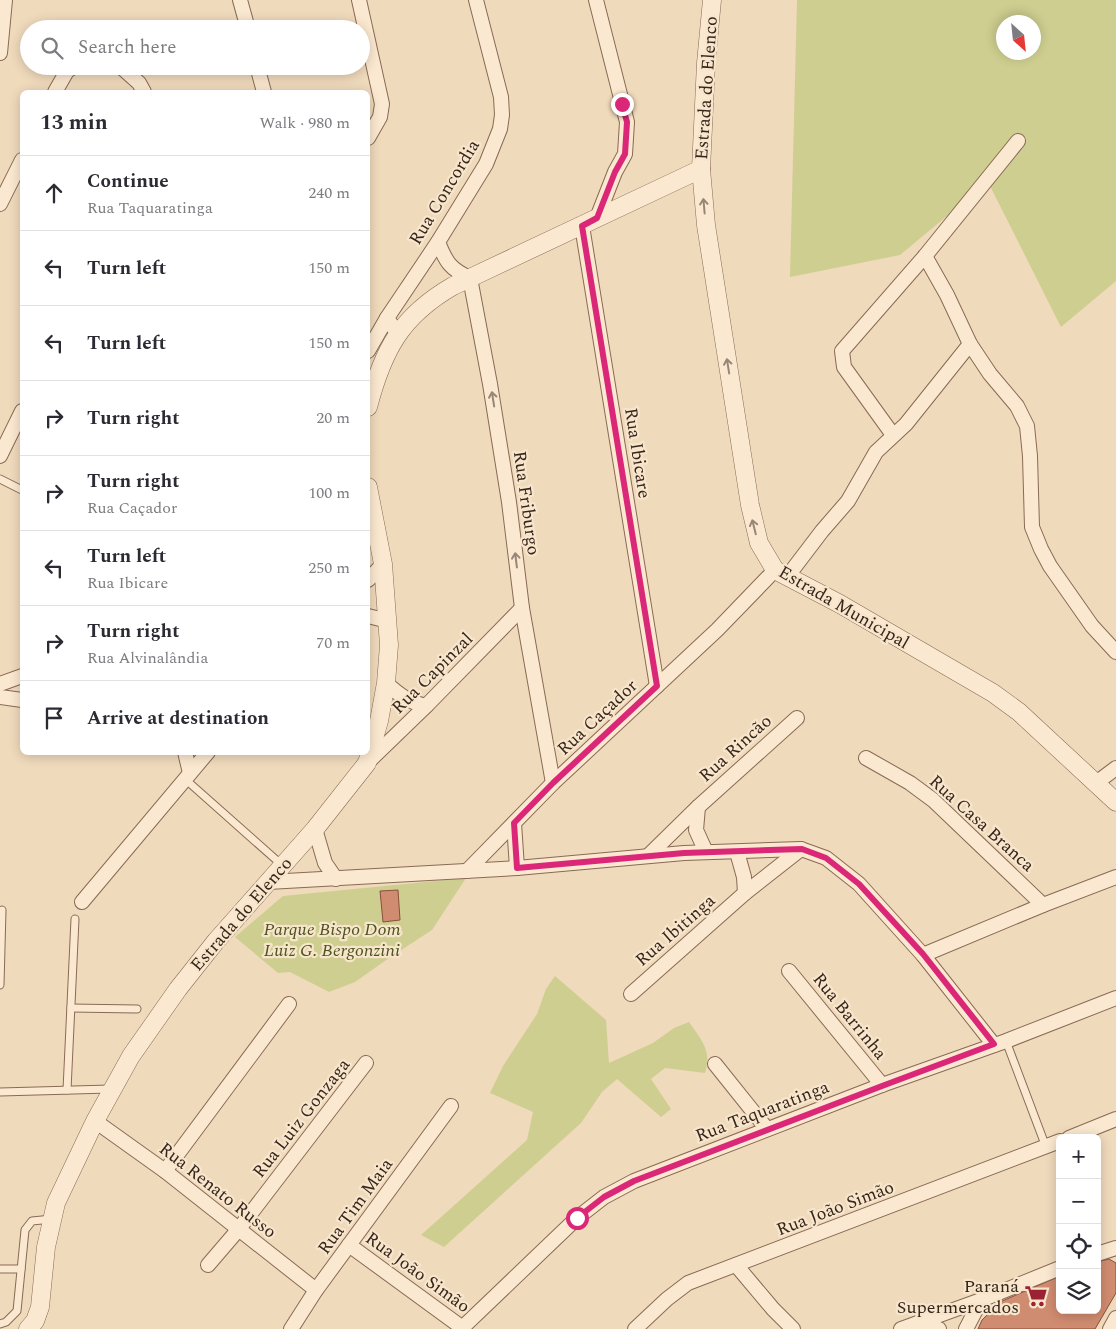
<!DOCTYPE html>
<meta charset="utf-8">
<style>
:root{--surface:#fff;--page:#f7f7f7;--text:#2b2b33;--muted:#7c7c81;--line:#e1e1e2}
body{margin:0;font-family:Spectral,serif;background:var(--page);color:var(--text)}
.controls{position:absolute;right:15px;bottom:15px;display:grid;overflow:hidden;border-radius:8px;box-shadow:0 2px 12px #0003}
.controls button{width:45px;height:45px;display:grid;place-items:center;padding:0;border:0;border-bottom:1px solid var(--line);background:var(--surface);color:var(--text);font:25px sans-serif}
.compass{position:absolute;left:996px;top:15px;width:45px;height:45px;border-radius:50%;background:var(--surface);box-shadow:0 2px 12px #0003;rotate:153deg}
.stop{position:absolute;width:15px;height:15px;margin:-11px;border:4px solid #db2777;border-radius:50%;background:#fff}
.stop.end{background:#db2777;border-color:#fff;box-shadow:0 1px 5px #0008}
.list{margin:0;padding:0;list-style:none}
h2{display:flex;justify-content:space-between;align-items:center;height:65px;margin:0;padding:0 20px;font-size:21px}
h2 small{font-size:16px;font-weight:400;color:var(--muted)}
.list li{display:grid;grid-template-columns:32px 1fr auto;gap:15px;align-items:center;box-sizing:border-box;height:75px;padding:0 20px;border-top:1px solid var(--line)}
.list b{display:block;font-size:19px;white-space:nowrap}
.list p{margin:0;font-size:16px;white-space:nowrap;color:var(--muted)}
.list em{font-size:16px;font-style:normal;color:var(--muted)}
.icon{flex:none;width:28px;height:28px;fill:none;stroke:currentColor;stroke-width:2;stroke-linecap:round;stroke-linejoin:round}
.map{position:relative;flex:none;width:1116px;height:1329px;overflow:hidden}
.search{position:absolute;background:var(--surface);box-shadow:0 2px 12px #0003;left:20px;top:20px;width:350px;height:55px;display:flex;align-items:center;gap:12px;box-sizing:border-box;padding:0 18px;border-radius:28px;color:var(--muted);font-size:19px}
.panel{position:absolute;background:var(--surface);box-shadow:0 2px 12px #0003;left:20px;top:90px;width:350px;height:665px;border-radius:8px}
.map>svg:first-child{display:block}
</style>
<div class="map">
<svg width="1116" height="1329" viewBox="0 0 1116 1329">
<rect width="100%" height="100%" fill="#f0dabc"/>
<g fill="#cece90" fill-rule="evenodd">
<path d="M797 0H1116V281L1061 327 988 182 900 255 790 277ZM1004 22H1034V52H1004Z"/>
<path d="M466 878 432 930 389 958 355 982 329 992 290 972 278 973 235 937 283 896Z"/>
<path d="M555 976 606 1020 609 1063 653 1043 674 1028 689 1022C702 1041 712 1050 705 1073L665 1068 651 1079 671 1109 661 1117 617 1079 602 1092 581 1123 444 1247 421 1235 527 1140 533 1112 490 1093 503 1066 537 1014 546 989Z"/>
</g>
<g fill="#d08c70" stroke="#894f3a">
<path d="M398 890 400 920 383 922 380 891Z"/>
<path d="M1109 1259 1116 1263V1293L1095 1329H978L982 1320 1000 1302 1060 1276V1310H1097V1262Z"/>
</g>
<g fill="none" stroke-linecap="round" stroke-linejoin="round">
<defs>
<g id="service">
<path d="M0 479 22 490"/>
<path d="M185 779 282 865"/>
<path d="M0 985 2 910"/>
<path d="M71 1008 137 1009"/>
<path d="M1006 1041 1046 1147"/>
<path d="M67 1090 75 919"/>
<path d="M0 1092 110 1089"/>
<path d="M0 1269H21"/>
<path d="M0 1324 6 1322 17 1311 25 1230 32 1221 52 1219"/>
</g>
<g id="minor">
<path d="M240 0 248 29"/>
<path d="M359 0 382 104 380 117 368 138"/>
<path d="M596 0 627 122 625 154 615 172 597 218"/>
<path d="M0 53 5 0"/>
<path d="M120 66 139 83 144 92"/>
<path d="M257 66 264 92"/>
<path d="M55 92 67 71 75 66"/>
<path d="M0 204 22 160"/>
<path d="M582 226 657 686"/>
<path d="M438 242C446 262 450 269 470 278L490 384 509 502 522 608 553 783"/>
<path d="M925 256 947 295 970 344 990 374 1017 406 1027 426 1030 456 1032 527 1041 549 1050 566 1092 626 1116 652"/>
<path d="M397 333 387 318 438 242 486 164 500 129 502 115 501 97 476 0"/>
<path d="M368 351 387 318"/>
<path d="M893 435 844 367 842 351 925 256 1018 141"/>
<path d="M0 456 22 411"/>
<path d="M787 577 822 531 848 501 876 452 906 424 970 344"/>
<path d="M368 580 383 564"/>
<path d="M368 616 388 621"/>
<path d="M386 683C399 695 409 702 426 706"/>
<path d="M0 684 22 676"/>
<path d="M0 697 22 700"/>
<path d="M185 752 190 773"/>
<path d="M866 758 910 783 933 800 1043 905"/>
<path d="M367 763 426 706 522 608"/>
<path d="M1096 783 1116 768"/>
<path d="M698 807 696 830 706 852"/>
<path d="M514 823 517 868"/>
<path d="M315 829 325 863 336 879"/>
<path d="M737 852 744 877 745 893"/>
<path d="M648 856 698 807 797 718"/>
<path d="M467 871 553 783 717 630 775 570"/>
<path d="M268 882 517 868 684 853 801 849 826 858 859 884 923 955 994 1045"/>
<path d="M82 902 208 752"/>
<path d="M923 955 1043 905 1116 877"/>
<path d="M789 971 882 1085"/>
<path d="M631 994 745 893 801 849"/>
<path d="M715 1064 767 1129"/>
<path d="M95 1121 165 1171 316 1290"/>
<path d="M1069 1138 1116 1119"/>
<path d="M165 1171 289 1004"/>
<path d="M349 1245 464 1329"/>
<path d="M1097 1254 1116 1248"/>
<path d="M208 1265 238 1230 366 1063"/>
<path d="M736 1265 773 1309 793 1329"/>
<path d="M919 1322 939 1329"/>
<path d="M462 1328 577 1218 604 1197 634 1181 882 1085 1006 1041 1116 998"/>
<path d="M291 1329 316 1290 451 1106"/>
<path d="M635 1329 667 1299 688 1283 1060 1141"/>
<path d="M901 1329 981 1300 1060 1268"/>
<path d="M966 1329 981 1300"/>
<path d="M1110 1329 1116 1318"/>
</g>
<g id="tertiary">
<path d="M712 0 706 63 701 169 706 225 750 505 759 543 775 570 840 604 993 693 1019 712 1116 802"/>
<path d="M368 407C383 350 401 316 453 286L701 169"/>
<path d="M28 1329 35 1321 40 1307 46 1247 56 1203 95 1121 131 1056 178 989 216 941 315 829 367 763 379 721 386 683 389 645 383 564 368 487"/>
</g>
</defs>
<use href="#service" stroke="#886a55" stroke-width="9"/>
<use href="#minor" stroke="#886a55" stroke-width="16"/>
<use href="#tertiary" stroke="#886a55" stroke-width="19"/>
<use href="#service" stroke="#fbe8d0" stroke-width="7"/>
<use href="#minor" stroke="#fbe8d0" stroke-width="14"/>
<use href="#tertiary" stroke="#fbe8d0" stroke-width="18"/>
</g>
<defs><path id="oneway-shaft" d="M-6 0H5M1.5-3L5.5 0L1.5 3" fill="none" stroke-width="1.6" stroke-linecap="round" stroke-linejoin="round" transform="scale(1.25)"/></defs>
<g stroke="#998676">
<use href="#oneway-shaft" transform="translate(704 206) rotate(-95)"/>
<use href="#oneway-shaft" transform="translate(728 366) rotate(-99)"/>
<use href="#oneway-shaft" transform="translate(493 399) rotate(-99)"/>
<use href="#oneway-shaft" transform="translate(754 527) rotate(-104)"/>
<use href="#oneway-shaft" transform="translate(516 560) rotate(-97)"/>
</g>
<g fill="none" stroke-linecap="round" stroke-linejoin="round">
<path stroke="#db2777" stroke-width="6" d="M577 1218 604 1197 634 1181 882 1086 994 1044 923 954 859 884 826 858 802 849 684 853 517 868 514 823 553 783 657 686 582 226 597 218 615 172 625 154 627 122 622 104"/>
</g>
<defs>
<symbol id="supermarket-bare" viewBox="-9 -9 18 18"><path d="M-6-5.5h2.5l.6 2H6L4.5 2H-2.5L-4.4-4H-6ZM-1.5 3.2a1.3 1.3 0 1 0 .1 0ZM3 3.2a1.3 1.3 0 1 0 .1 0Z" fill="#9a2232" stroke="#f7e5cc" stroke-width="2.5" paint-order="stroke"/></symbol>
</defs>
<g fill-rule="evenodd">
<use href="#supermarket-bare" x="1020" y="1280" width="32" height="32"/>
</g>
<g text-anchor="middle" stroke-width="4.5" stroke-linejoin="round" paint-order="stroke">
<g font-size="18" fill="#37251b" stroke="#f7e5cc">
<text transform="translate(706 88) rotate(-86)" y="6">Estrada do Elenco</text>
<text transform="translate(444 192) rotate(-59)" y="6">Rua Concordia</text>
<text transform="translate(638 453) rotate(81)" y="6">Rua Ibicare</text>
<text transform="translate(527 503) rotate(82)" y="6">Rua Friburgo</text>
<text transform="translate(844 607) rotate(30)" y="6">Estrada Municipal</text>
<text transform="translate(432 673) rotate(-45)" y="6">Rua Capinzal</text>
<text transform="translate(597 717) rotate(-43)" y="6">Rua Caçador</text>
<text transform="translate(735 748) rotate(-42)" y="6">Rua Rincão</text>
<text transform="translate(982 823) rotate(42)" y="6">Rua Casa Branca</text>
<text transform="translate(241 914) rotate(-49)" y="6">Estrada do Elenco</text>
<text transform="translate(675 930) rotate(-41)" y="6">Rua Ibitinga</text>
<text transform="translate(850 1016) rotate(51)" y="6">Rua Barrinha</text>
<text transform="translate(762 1111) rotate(-21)" y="6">Rua Taquaratinga</text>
<text transform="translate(301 1118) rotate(-52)" y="6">Rua Luiz Gonzaga</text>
<text transform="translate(218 1190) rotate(38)" y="6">Rua Renato Russo</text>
<text transform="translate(355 1206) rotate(-54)" y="6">Rua Tim Maia</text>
<text transform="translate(835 1208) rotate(-21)" y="6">Rua João Simão</text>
<text transform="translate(418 1272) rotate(36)" y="6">Rua João Simão</text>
</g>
<g font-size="18" font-style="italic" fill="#4e5420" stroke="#f7e5cc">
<text x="332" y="935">Parque Bispo Dom<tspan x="332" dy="21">Luiz G. Bergonzini</tspan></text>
</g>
<g font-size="18" fill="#37251b" stroke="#f7e5cc" text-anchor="end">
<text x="1019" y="1292">Paraná<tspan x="1019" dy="21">Supermercados</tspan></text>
</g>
</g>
</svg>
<div class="controls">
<button>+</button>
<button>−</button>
<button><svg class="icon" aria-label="locate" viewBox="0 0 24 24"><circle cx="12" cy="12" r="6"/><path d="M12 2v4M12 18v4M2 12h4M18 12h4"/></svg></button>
<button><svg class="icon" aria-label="layers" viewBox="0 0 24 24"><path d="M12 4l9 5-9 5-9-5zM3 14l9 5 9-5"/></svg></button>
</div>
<svg class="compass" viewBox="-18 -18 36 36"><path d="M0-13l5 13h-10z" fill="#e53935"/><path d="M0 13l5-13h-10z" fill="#7c7c81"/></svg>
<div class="stop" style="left:577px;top:1218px"></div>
<div class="stop end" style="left:622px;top:104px"></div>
<div class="search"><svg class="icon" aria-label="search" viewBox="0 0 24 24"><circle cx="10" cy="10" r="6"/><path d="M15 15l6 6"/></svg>Search here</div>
<section class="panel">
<h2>13 min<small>Walk · 980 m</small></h2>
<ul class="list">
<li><svg class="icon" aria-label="ahead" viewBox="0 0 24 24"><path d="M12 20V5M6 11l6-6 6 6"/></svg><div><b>Continue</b><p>Rua Taquaratinga</p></div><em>240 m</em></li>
<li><svg class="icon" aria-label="left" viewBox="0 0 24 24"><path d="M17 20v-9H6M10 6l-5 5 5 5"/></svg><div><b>Turn left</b></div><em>150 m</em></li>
<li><svg class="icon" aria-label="left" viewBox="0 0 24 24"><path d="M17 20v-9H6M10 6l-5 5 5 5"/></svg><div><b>Turn left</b></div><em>150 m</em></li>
<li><svg class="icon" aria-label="right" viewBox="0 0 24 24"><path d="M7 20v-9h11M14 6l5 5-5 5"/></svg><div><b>Turn right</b></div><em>20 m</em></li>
<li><svg class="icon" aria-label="right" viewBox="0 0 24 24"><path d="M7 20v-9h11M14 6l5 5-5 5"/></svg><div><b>Turn right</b><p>Rua Caçador</p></div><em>100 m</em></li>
<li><svg class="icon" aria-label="left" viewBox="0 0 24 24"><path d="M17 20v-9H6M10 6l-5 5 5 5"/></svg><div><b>Turn left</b><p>Rua Ibicare</p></div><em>250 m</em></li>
<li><svg class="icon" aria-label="right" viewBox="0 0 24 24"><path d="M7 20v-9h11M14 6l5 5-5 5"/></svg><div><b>Turn right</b><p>Rua Alvinalândia</p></div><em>70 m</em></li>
<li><svg class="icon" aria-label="arrive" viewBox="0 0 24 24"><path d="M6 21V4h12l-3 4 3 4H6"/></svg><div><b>Arrive at destination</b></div></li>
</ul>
</section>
</div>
